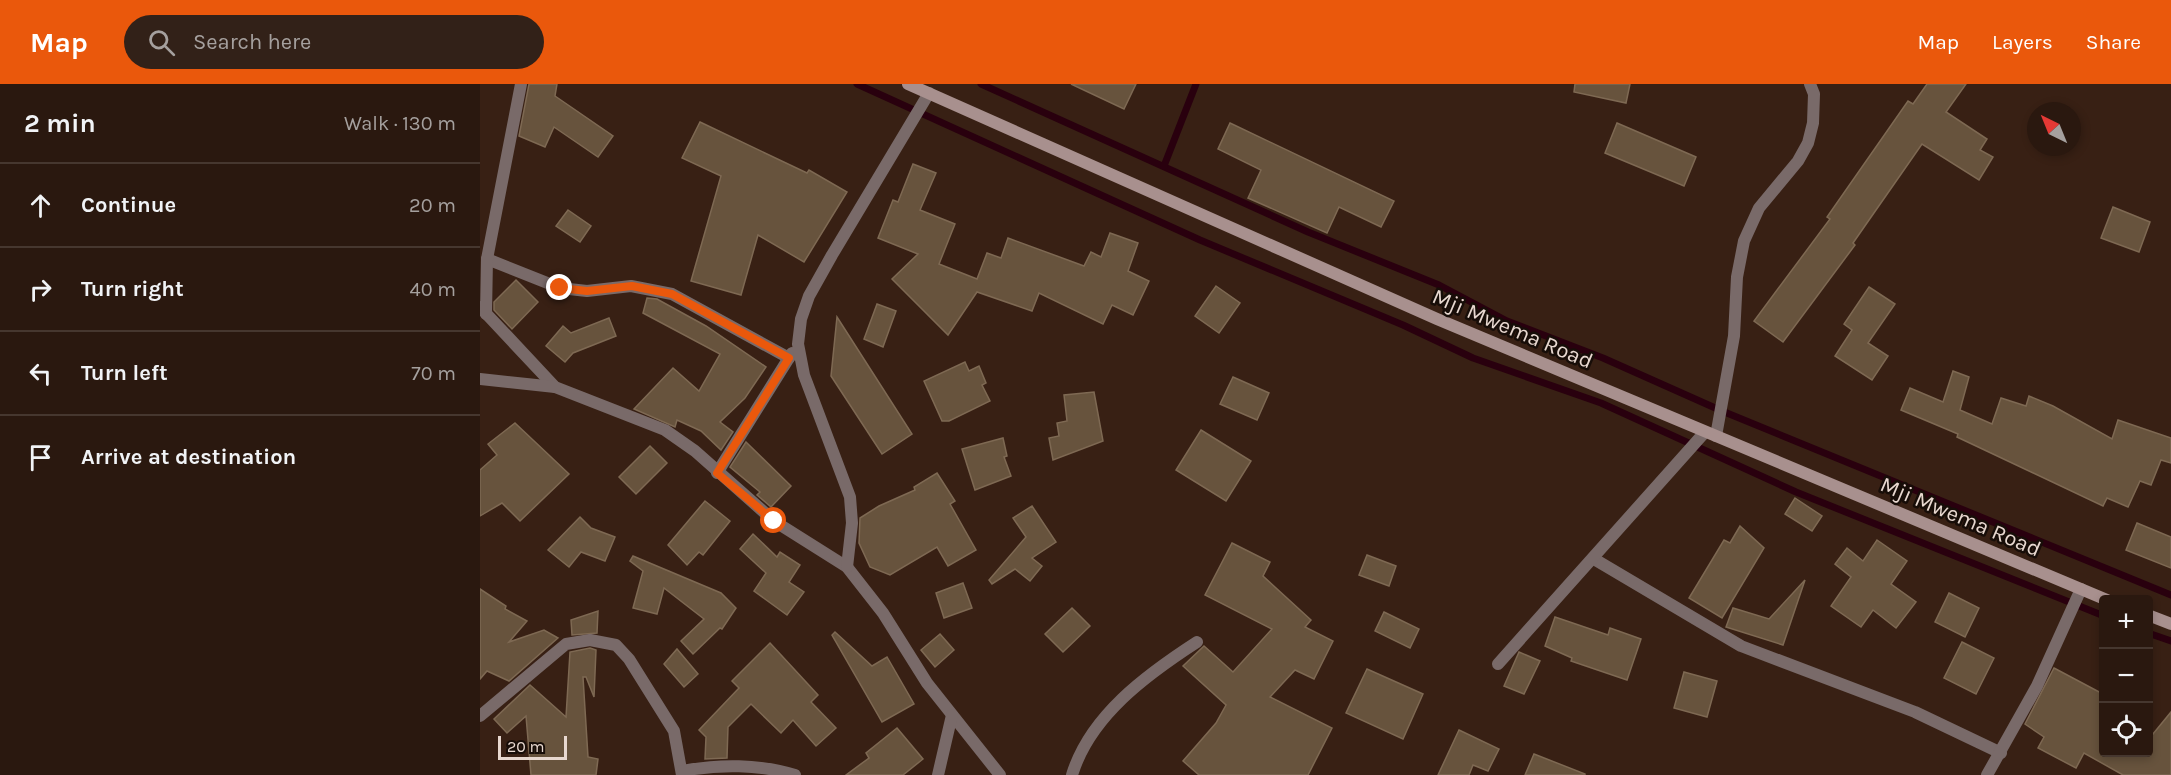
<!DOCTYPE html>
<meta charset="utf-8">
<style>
:root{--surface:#2a180f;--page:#322118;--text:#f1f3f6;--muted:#a5a09e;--line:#46372f;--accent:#ea580c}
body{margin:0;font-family:Karla,sans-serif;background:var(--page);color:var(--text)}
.controls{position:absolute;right:18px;bottom:18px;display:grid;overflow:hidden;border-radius:6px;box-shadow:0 3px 9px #0003}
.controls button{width:54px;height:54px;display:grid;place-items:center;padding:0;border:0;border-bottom:2px solid var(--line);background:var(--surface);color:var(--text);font:30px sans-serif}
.compass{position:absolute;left:1547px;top:18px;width:54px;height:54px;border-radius:50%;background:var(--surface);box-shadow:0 3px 9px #0003;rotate:317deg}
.scale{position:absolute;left:18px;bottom:15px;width:69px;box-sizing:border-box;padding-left:6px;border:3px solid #e8d8d0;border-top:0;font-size:16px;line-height:21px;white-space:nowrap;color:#e8d8d0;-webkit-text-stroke:4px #170d08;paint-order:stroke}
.stop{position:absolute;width:18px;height:18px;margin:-14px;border:4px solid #ea580c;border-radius:50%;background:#fff}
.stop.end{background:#ea580c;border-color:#fff;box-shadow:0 2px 6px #0008}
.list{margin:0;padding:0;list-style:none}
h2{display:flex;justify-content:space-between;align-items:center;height:78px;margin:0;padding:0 24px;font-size:26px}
h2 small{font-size:20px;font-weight:400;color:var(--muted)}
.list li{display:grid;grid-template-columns:39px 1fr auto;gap:18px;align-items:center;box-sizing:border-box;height:84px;padding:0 24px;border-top:2px solid var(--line)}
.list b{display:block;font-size:22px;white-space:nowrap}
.list em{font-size:20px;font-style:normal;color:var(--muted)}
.icon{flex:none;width:33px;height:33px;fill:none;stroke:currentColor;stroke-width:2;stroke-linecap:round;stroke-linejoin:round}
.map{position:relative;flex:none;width:1691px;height:691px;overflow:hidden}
header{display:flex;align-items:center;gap:36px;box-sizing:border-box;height:84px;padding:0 30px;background:var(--accent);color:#fff}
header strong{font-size:28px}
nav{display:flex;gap:33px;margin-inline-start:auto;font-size:21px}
.search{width:420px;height:54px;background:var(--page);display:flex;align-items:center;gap:15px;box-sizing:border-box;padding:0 21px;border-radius:33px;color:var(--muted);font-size:22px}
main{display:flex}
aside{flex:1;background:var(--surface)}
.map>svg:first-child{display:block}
</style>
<header>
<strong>Map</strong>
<div class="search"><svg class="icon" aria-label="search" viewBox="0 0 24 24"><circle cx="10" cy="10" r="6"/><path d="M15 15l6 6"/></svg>Search here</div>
<nav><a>Map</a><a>Layers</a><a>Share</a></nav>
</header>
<main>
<aside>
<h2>2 min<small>Walk · 130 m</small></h2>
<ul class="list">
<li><svg class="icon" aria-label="ahead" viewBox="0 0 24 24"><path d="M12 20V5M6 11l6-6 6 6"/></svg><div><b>Continue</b></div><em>20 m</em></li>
<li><svg class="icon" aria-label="right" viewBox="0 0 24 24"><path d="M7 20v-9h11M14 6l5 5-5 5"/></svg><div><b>Turn right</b></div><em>40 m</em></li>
<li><svg class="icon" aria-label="left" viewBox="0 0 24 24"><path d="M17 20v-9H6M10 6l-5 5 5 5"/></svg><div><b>Turn left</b></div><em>70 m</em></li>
<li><svg class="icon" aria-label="arrive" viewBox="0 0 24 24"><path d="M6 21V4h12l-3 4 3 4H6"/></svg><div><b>Arrive at destination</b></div></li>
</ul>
</aside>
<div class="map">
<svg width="1691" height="691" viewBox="0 0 1691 691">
<rect width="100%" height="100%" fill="#382014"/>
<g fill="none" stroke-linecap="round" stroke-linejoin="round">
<g stroke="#29000e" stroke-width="7">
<path d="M377 0 720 156 923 241 993 274 1121 319 1316 408 1624 532"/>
<path d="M501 0 828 148 959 201 1027 237 1123 274 1242 327 1691 511"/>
<path d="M684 82 716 0"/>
<path d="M1668 549 1691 557"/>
</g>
</g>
<g fill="#67533d" stroke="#7e6953" stroke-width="1.5">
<path d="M49 0H77L75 12 133 52 118 73 74 43 65 63 39 52Z"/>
<path d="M591 0H656L644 25Z"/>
<path d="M1095 0H1150L1146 19 1094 8Z"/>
<path d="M1447 0H1486L1466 28 1507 55 1500 66 1513 73 1499 96 1442 60 1373 159 1375 161 1303 258 1274 237 1350 135 1347 133 1428 17 1433 20Z"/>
<path d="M220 38 327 89 329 86 367 108 324 178 278 151 261 211 211 197 241 92 202 74Z"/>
<path d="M750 39 914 117 901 143 859 123 847 149 768 114 781 86 738 65Z"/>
<path d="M1137 39 1216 73 1204 102 1125 69Z"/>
<path d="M433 80 456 89 440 126 475 140 459 180 497 195 507 169 521 174 528 154 604 182 611 168 621 173 630 149 658 159 648 187 669 197 653 231 632 221 623 240 559 209 552 227 497 208 468 251 412 195 438 170 398 154 413 116 418 118Z"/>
<path d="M1633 123 1670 138 1659 168 1621 154Z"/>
<path d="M88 126 111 142 100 158 76 142Z"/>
<path d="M36 196 58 218 32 245 14 226V218Z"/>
<path d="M736 202 760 219 739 249 715 232Z"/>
<path d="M1389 203 1415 220 1388 259 1408 272 1392 296 1355 272 1372 246 1364 240Z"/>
<path d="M167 214 177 215 226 242 286 283 265 314 240 338 253 348 241 366 221 347 197 336 195 343 154 325 193 284 219 307 240 270 163 229Z"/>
<path d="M397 220 416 227 403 263 384 255Z"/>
<path d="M357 233 432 350 402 370 351 292Z"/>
<path d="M129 234 136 252 93 269 85 278 66 262 83 242 91 249Z"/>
<path d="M485 278 489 287 499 282 506 299 502 301 510 317 469 337H462L444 297Z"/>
<path d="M1473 287 1489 293 1480 326 1512 340 1521 314 1546 322 1549 312 1573 322 1632 355 1638 336 1691 354V379L1681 376 1671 401 1660 397 1648 423 1627 414 1623 422 1477 353 1478 350 1421 326 1430 304 1463 318Z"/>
<path d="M753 293 789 309 777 336 740 320Z"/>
<path d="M614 308 623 357 573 376 569 354 579 352 577 339 587 337 584 311Z"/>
<path d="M35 339 89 390 40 437 22 419 0 432V386L17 371 8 360Z"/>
<path d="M721 346 771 377 746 417 696 386Z"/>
<path d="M523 354 527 372 524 373 531 392 495 406 482 365Z"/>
<path d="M266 358 311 402 291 423 277 411 280 408 250 383Z"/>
<path d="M170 362 187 379 156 410 139 393Z"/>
<path d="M457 389 475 417 470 420 496 466 468 482 457 463 410 491 390 483 379 459 380 434 399 422 435 406 434 403Z"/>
<path d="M1315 414 1342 432 1332 447 1305 430Z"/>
<path d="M225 417 250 437 223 471 219 468 207 481 188 461Z"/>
<path d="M552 422 576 458 552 474 562 482 550 497 535 485 512 500 509 496 546 453 533 434Z"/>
<path d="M100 433 111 444 135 453 125 477 101 468 89 483 68 466Z"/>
<path d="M1657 439 1691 453V484L1646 466Z"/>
<path d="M1260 442 1284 464 1242 534 1209 514 1244 456 1250 459Z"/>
<path d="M273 450 297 473 300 468 320 481 309 498 324 508 307 531 274 507 286 489 260 465Z"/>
<path d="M1397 456 1427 477 1411 500 1436 518 1416 544 1393 526 1381 543 1351 522 1371 493 1355 480 1367 464 1383 477Z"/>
<path d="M752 459 790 478 783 492 831 536 825 543 853 557 834 595 815 586 790 613 852 644 828 691H719L703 677 736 639 746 621 703 582 724 562 753 588 792 545 725 511Z"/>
<path d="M887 471 916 482 909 502 879 491Z"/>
<path d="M153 472 241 509 256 524 242 545 240 544 213 570 201 557 224 535 184 504 177 530 153 524 163 487 150 477Z"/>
<path d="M1325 496 1303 561 1246 543 1253 524 1289 535Z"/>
<path d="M483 499 492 524 464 534 456 509Z"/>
<path d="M0 505 26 522 25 525 47 537 29 558 64 546 78 554 29 597 7 587 0 595Z"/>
<path d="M1469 509 1499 524 1485 553 1455 538Z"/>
<path d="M592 524 610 542 583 568 565 550Z"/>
<path d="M118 527 117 549 92 551 91 536Z"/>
<path d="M904 528 939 545 930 564 895 547Z"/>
<path d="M1075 533 1128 551 1130 544 1161 555 1147 596 1091 577 1092 574 1065 562Z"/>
<path d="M355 548 392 582 407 573 434 620 402 638 352 551Z"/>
<path d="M460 550 474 566 455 583 441 566Z"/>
<path d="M1482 558 1514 574 1496 610 1464 594Z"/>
<path d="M290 559 338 611 331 618 356 644 336 662 313 636 301 649 271 620 248 643 247 674 225 675 226 653 219 646 259 604 252 597Z"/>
<path d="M110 564 116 566 114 613 106 593H103L108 673 118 675 116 691H51L46 632 27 649 14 635 50 601 86 633 90 568Z"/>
<path d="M197 565 218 590 204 603 184 580Z"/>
<path d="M1039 568 1060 577 1044 610 1024 602Z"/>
<path d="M1574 584 1623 610V669H1668V656L1691 628V691H1643L1604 669 1596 684 1558 664 1564 653 1545 640Z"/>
<path d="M887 585 943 610 923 655 866 629Z"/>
<path d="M1204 588 1237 597 1227 633 1194 624Z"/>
<path d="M417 644 443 675 423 691H366L389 674 386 669Z"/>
<path d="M979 646 1019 665 1008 687 993 681 989 691H958Z"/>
<path d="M1054 670 1105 690V691H1045Z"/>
</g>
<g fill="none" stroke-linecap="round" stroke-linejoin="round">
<g stroke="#796a69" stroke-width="12">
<path d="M7 175 80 204 107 207 151 202 192 210 309 274"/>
<path d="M0 223 75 303 185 346 215 367 294 437 367 483 403 529 447 599 520 691"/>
<path d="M6 230 7 175 41 0"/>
<path d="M0 295 75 303"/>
<path d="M1236 352 1254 252 1257 193 1264 157 1279 124 1318 77 1328 59 1333 39 1334 10 1330 0"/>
<path d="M237 389 312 269"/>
<path d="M1114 475 1261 562 1435 628 1521 669"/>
<path d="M367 483 372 439 370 413 324 291 318 260 321 235 329 212 352 171 449 9"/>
<path d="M1018 580 1225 348"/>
<path d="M0 632 86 560 110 556 136 561 149 575 194 647 202 691"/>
<path d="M203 687C238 680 280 680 315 691"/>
<path d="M458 691 472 631"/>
<path d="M592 691C610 632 666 591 717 558"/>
<path d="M1507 691 1557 602 1601 505"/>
</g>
<g stroke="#a8908e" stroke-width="12">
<path d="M428 0 957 235 1627 516"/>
<path d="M1668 531 1691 540"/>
</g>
</g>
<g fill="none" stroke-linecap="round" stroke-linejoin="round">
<path stroke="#ea580c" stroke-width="8" d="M80 204 107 207 152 202 192 210 309 274 237 389 294 437"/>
</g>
<g text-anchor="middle" stroke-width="5" stroke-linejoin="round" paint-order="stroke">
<g font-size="22" fill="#e8d8d0" stroke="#170d08">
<text transform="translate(1033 244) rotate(23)" y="8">Mji Mwema Road</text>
<text transform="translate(1481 432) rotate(23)" y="8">Mji Mwema Road</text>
</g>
</g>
</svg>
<div class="controls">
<button>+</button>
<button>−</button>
<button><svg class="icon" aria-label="locate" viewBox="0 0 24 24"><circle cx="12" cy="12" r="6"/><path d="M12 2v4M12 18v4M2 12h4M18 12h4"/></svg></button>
</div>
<svg class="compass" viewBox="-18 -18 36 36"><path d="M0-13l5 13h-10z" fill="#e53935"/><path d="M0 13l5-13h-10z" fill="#a5a09e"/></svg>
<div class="scale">20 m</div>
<div class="stop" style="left:294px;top:437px"></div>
<div class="stop end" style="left:80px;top:204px"></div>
</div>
</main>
